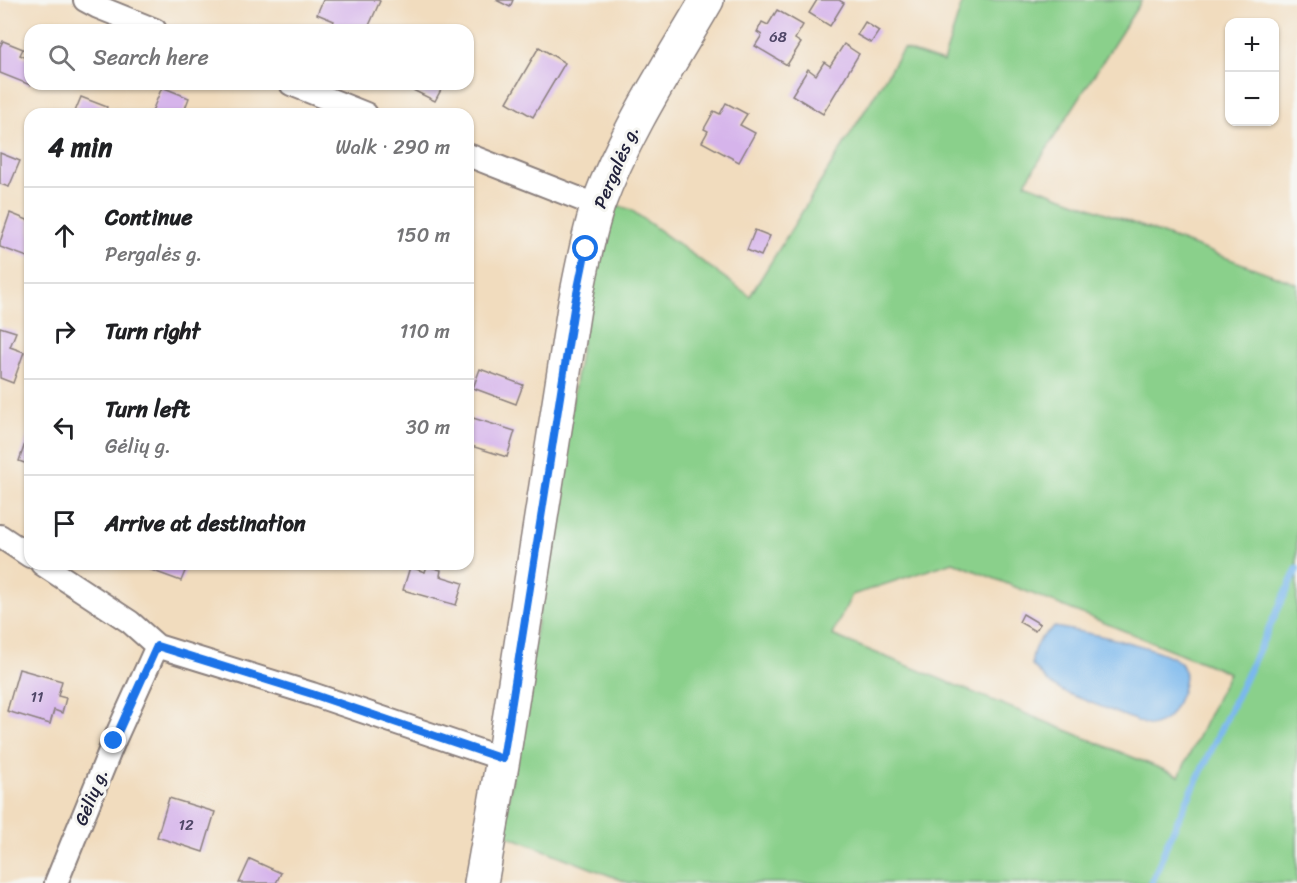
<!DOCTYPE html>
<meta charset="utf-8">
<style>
:root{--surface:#fff;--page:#f2f2f2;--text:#202124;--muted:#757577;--line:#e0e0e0}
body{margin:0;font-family:Sriracha,sans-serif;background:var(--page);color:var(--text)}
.controls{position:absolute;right:18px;top:18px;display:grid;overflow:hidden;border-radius:12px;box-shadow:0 2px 4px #0004}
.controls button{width:54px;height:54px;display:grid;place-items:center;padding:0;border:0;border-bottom:2px solid var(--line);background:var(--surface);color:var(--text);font:30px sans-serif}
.stop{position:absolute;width:18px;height:18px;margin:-14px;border:4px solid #1a73e8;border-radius:50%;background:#fff}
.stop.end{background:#1a73e8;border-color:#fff;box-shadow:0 2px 6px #0008}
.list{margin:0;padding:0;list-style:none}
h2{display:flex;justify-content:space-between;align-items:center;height:78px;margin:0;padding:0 24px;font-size:26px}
h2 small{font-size:20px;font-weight:400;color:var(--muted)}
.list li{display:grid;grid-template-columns:39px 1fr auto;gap:18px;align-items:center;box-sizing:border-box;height:96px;padding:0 24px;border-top:2px solid var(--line)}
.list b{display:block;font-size:22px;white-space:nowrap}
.list p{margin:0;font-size:20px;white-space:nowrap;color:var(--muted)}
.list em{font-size:20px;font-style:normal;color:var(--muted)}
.icon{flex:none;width:33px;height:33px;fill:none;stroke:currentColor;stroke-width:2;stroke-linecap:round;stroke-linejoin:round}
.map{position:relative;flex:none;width:1297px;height:883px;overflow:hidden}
.search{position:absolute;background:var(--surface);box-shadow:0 2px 4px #0004;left:24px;top:24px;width:450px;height:66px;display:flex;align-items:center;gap:15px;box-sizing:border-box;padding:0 21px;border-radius:18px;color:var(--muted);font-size:22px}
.panel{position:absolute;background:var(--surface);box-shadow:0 2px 4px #0004;left:24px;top:108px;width:450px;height:462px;border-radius:18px}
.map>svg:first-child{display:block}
</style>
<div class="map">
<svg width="1297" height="883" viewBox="0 0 1297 883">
<rect width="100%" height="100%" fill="#f6f6f2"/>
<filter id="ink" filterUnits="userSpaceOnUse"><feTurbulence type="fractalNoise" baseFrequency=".0167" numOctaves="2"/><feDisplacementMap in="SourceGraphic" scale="12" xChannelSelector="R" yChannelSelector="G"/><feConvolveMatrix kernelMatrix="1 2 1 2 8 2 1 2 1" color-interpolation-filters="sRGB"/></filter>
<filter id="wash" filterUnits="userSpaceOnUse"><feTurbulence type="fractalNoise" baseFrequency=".008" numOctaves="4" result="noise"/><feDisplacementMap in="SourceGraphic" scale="24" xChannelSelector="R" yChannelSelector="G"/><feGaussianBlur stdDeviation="1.35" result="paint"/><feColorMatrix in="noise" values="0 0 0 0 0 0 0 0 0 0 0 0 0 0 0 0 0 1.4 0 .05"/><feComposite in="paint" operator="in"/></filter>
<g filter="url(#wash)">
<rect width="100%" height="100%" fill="#f1dcbe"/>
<path fill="#8ad08b" stroke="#567963" stroke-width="1.5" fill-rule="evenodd" d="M963 0H1142L1025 183 1297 284V883H629L503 834 589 297 614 204 631 210 750 296 903 49 943 62ZM953 562 1229 673 1179 776 832 635 852 595Z"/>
<path fill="#7ab8ed" stroke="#4e6d94" stroke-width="1.5" d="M1055 627C1077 631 1172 648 1182 665 1188 675 1183 691 1178 700 1172 715 1166 723 1150 726L1064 692 1050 684 1032 665C1031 648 1041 635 1055 627Z"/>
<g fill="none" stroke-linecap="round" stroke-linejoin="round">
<path stroke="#7ab8ed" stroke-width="7" d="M1152 883 1169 839 1297 569"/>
</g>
<g id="blocks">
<g fill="#d6b4eb">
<path d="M323 0H378L380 1 367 30H352L346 27 345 29 333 24 334 21 317 14Z"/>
<path d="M496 0H513L510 7Z"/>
<path d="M817 0H839L844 3 830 26 809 13Z"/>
<path d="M777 10 803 25 795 39 801 43 787 65 755 46 762 35 757 32 762 22 768 25Z"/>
<path d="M865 22 879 31 871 43 857 35Z"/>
<path d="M3 41 23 49 20 55 30 59V85L0 73V47Z"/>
<path d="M844 44 859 54 823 114 792 95 808 69 816 75 824 62 830 66Z"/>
<path d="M539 47 565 63 533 117 507 102Z"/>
<path d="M401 84H439L443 86 435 101Z"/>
<path d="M162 87 189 98 183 114H151Z"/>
<path d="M81 97 107 107 105 114H74Z"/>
<path d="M726 103 747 114 740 125 755 133 739 162 702 142 708 131 704 129 714 111 720 114Z"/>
<path d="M0 153 20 161 9 187 0 184Z"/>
<path d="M10 213 30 221V258L0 247V242Z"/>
<path d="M755 230 770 236 761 256 747 250Z"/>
<path d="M0 327 16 332 10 347 24 352 13 383 0 378Z"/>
<path d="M480 369 523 385 516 404 473 388Z"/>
<path d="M473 418 515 431 507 457 468 445V433Z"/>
<path d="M30 429V465L19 461Z"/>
<path d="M140 564H188L181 581 140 566Z"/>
<path d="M427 566 441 570 440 576 463 583 456 605 403 590 410 567 425 572Z"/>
<path d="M1023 614 1040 624 1035 631 1019 622Z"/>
<path d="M19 669 62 681 58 696 66 698 62 713 54 710 50 724 7 711Z"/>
<path d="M169 798 215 812 203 852 157 837Z"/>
<path d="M250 859 281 873 276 883H239Z"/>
</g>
</g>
</g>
<g filter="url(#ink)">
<use href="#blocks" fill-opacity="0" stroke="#8a7f7c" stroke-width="1.5"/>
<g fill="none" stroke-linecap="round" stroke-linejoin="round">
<defs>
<g id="street">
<path d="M85 0 98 7 155 30"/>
<path d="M291 84 366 114"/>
<path d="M468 155 598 206"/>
<path d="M0 536 30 556"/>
<path d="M42 564 130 622 157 646 312 694 503 759"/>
<path d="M56 883 114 741 157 646"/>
</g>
<path id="primary" d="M481 883 503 759 574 308C581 274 587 238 598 205 625 132 668 67 707 0"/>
</defs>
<use href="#street" stroke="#8a7f7c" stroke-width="26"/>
<use href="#primary" stroke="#8a7f7c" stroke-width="36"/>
<use href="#street" stroke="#fff" stroke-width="22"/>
<use href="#primary" stroke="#fff" stroke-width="33"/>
</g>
</g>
<g fill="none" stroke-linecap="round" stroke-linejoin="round" filter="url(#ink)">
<path stroke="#1a73e8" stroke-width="8" d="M114 741 157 646 312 694 503 759 574 308 586 249"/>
</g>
<g text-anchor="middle" stroke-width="6" stroke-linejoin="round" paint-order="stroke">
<g font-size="15" fill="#4f4667">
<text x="778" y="42">68</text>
<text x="37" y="702">11</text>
<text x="186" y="830">12</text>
</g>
<g font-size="18" fill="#22223b" stroke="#f6f6f2">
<text transform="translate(616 167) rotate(-67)" y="6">Pergalės g.</text>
<text transform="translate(91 797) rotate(-68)" y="6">Gėlių g.</text>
</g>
</g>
</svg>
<div class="controls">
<button>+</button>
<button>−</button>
</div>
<div class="stop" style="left:586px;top:249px"></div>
<div class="stop end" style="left:114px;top:741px"></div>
<div class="search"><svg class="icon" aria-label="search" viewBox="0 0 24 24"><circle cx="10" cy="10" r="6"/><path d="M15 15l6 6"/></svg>Search here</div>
<section class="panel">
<h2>4 min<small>Walk · 290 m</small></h2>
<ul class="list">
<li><svg class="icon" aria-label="ahead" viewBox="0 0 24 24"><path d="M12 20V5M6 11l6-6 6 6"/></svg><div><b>Continue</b><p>Pergalės g.</p></div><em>150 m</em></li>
<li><svg class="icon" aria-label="right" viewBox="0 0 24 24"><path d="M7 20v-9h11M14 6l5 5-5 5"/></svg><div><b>Turn right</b></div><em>110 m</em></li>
<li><svg class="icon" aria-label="left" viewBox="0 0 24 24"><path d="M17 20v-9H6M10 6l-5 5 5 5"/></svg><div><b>Turn left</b><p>Gėlių g.</p></div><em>30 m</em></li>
<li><svg class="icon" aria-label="arrive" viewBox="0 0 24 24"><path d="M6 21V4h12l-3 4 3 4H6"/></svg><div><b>Arrive at destination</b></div></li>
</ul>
</section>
</div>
